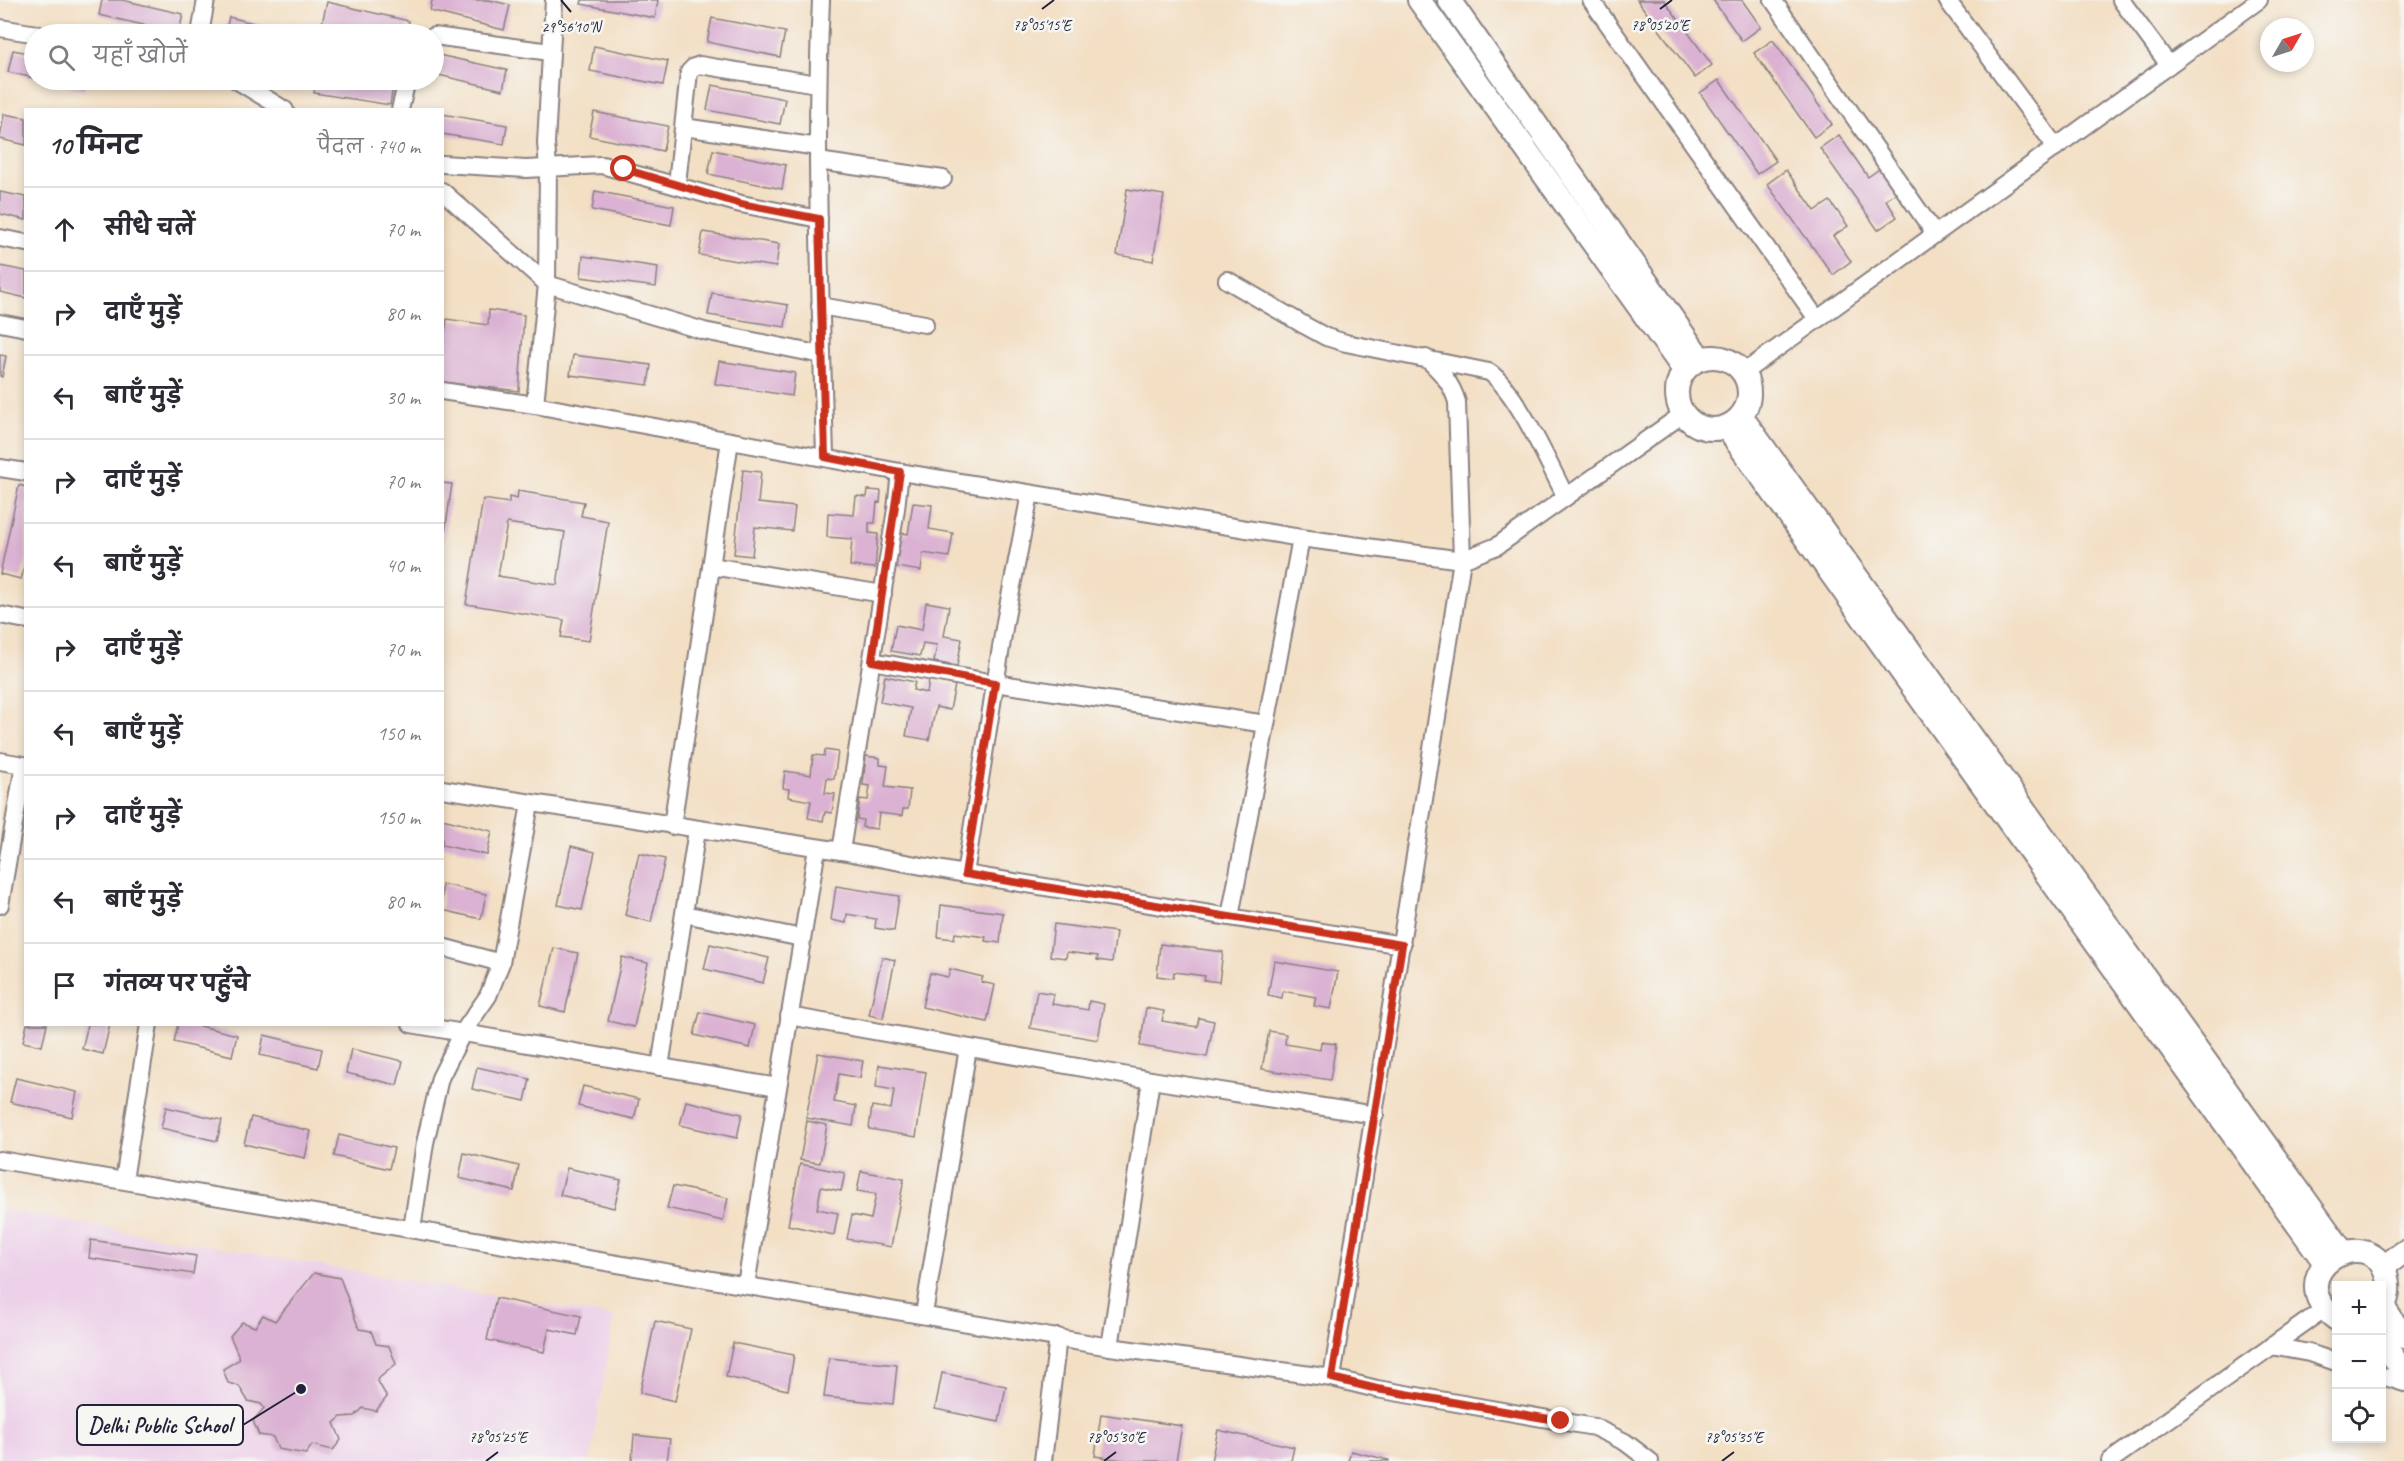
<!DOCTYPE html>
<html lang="hi">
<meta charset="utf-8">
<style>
:root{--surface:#fff;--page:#f2f2f3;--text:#2b2b33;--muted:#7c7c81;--line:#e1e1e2}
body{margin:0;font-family:Caveat,"Playpen Sans Deva",sans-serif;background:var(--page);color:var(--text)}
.controls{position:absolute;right:18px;bottom:18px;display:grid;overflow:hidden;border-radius:0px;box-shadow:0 3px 9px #0003}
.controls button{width:54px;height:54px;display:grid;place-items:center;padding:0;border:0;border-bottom:2px solid var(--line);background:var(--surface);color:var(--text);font:30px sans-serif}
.compass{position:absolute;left:2260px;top:18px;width:54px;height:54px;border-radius:50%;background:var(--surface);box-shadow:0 3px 9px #0003;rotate:51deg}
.stop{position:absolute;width:18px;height:18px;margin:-14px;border:4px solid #c8321e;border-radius:50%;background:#fff}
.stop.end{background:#c8321e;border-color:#fff;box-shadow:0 2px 6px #0008}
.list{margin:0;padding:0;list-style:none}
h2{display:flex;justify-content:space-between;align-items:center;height:78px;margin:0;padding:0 24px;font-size:26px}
h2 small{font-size:20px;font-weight:400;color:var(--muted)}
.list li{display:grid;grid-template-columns:39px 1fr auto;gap:18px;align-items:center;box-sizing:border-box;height:84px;padding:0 24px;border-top:2px solid var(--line)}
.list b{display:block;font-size:22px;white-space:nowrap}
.list em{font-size:20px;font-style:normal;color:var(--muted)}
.icon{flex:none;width:33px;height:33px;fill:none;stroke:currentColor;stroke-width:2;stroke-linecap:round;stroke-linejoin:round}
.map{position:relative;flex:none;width:2404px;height:1461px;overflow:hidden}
.search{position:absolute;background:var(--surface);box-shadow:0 3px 9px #0003;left:24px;top:24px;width:420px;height:66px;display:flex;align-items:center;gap:15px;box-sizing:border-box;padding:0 21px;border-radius:33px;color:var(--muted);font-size:22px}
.panel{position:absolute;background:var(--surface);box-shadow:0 3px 9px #0003;left:24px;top:108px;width:420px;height:918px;border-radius:0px}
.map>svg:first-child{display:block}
</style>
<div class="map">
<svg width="2404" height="1461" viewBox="0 0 2404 1461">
<rect width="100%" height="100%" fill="#f6f6f2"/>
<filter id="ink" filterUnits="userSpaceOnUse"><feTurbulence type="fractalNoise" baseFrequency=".0167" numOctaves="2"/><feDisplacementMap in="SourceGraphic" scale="12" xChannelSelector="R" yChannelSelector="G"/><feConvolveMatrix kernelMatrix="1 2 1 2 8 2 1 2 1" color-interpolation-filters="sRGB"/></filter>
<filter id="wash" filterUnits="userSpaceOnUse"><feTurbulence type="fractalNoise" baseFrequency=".008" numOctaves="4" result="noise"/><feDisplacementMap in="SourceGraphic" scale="24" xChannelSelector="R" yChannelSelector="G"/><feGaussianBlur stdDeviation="1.35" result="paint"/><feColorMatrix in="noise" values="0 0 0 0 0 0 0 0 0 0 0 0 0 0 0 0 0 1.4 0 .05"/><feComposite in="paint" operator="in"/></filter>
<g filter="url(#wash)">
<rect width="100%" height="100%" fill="#f3dfc4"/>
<path fill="#edd1e9" d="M0 1209 614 1317 590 1461H0Z"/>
<g id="blocks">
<g fill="#dbb2d3" fill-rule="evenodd">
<path d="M102 0H122L183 14 179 33 99 15Z"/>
<path d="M432 0H489L510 5 504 30 430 11Z"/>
<path d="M582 0H658L655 18 581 4Z"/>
<path d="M1637 0H1664L1712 65 1695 78Z"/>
<path d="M1713 0H1742L1761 27 1742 41Z"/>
<path d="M327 2 409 21 406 34H371L322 23Z"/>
<path d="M229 17 298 34H225Z"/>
<path d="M712 18 785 32 780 57 707 42Z"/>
<path d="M1773 40 1832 124 1814 137 1754 53Z"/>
<path d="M594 46 668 61 663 85 590 71Z"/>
<path d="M13 50 34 54V78L8 72Z"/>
<path d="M434 54 507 70 503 90 434 74Z"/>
<path d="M45 80H86L84 90Z"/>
<path d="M316 80H351L393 86 390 105 314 93Z"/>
<path d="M1719 80 1776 161 1757 174 1700 93Z"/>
<path d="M712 85 785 99 780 124 707 110Z"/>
<path d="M594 112 668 126 663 151 589 136Z"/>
<path d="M4 114 26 118V145L0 139Z"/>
<path d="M442 114 507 125 504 144 442 134Z"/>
<path d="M1839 135 1868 177 1882 167 1899 191 1886 200 1897 217 1878 230 1820 148Z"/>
<path d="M713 150 786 165 782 189 708 174Z"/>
<path d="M1786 170 1815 211 1830 201 1848 226 1833 236 1851 261 1833 275 1767 184Z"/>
<path d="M1127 189 1164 195 1153 261 1117 255Z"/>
<path d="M595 191 674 206 671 225 592 210Z"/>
<path d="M0 192 26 197V220L0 214Z"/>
<path d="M703 232 779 244 776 267 699 255Z"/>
<path d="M583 256 658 267 656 287 581 277Z"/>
<path d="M0 266 26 271V298L0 292Z"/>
<path d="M712 293 788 305 785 327 708 315Z"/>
<path d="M489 310 524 315 519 391 442 382V353L447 319 488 325Z"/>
<path d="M0 355 6 356 2 377 0 376Z"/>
<path d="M573 355 651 365 648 385 570 375Z"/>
<path d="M719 361 795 373 792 396 715 384Z"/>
<path d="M743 470 761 472 758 503 795 507 792 531 755 527 752 556 734 554Z"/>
<path d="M442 483 452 484 444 539H442Z"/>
<path d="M19 485 26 487V560L21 579 0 574Z"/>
<path d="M868 490 881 491 880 503 877 502 875 523H869V533L878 534 875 568 850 566 852 539 827 537 828 513 854 515 856 496 867 497Z"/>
<path d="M518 491 584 502 581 516 608 521 589 641 561 637 564 620 466 604 483 499 509 503V497L517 499ZM507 523 565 532 557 585 498 576Z"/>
<path d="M913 503 932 505 929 529 953 533 949 557 923 553 921 571 896 567 901 533 908 534Z"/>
<path d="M926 602 949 606 944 636 962 639 957 666 934 662 937 645 923 643 920 656 891 651 896 625 922 630Z"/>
<path d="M885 676 915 682 913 690 927 693 929 680 955 685 950 710 936 707 929 740 906 736 911 708 880 702Z"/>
<path d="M825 750 838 752 834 779 827 778 825 793 835 794 832 813 825 812 823 821 808 818 811 801 788 797 789 789 783 788 785 771 811 775 813 755 824 756Z"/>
<path d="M866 756 880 758V765L888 766 885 787 910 790 908 809H903L902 816 879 813 877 829 862 827 863 820 857 819 860 799 868 800 870 786 863 785Z"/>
<path d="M442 819 492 831 487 855 442 845Z"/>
<path d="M571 846 595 852 582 910 558 905Z"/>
<path d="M639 853 665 859 651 922 625 915Z"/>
<path d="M442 884 486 894 481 919 442 910Z"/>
<path d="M836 886 899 896 894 931 875 928 876 919 847 914 846 923 831 920Z"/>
<path d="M941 905 1003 913 1000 943 985 941 986 937 955 933 954 939 938 937Z"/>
<path d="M1054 924 1116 932 1112 962 1097 960 1098 956 1067 952 1066 958 1050 956Z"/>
<path d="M710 944 769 958 763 983 704 969Z"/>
<path d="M1160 944 1223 952 1219 982 1204 980 1205 976 1174 972 1173 978 1157 976Z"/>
<path d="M554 948 578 953 565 1012 540 1006Z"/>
<path d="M622 957 648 963 634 1027 608 1021Z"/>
<path d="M882 957 895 960 883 1018 869 1015Z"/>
<path d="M1274 961 1338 972 1331 1009 1314 1006 1316 997 1283 991 1282 998 1268 995Z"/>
<path d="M950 969 983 977 981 982 995 985 987 1022 922 1007 930 973 948 977Z"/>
<path d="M1037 991 1054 994 1052 1004 1088 1010 1089 1001 1104 1004 1098 1040 1030 1028Z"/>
<path d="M1146 1008 1164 1011 1162 1021 1197 1027 1199 1018 1214 1021 1207 1057 1140 1046Z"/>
<path d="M700 1012 755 1025 750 1048 694 1035Z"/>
<path d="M27 1024H47L42 1046 23 1042Z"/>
<path d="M88 1024H110L103 1054 82 1049Z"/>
<path d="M178 1024H192L237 1035 232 1056 174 1042Z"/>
<path d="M1269 1031 1286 1034 1285 1044 1320 1050 1321 1042 1336 1044 1330 1080 1262 1069Z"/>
<path d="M264 1035 322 1049 318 1068 260 1055Z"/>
<path d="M351 1049 403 1061 397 1085 346 1073Z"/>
<path d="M818 1053 863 1061 860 1078 839 1074 834 1102 856 1106 853 1126 806 1118Z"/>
<path d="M879 1065 926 1072 916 1137 869 1129 872 1106 891 1109 894 1090 876 1087Z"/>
<path d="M477 1067 530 1079 525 1101 472 1089Z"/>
<path d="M16 1078 77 1092 72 1117 10 1102Z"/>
<path d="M583 1086 639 1099 634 1119 578 1106Z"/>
<path d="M686 1101 742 1114 737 1138 680 1125Z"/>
<path d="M166 1107 222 1120 217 1141 161 1128Z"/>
<path d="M251 1117 311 1131 305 1158 244 1144Z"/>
<path d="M807 1121 827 1125 820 1163 800 1160Z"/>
<path d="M339 1135 394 1148 389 1169 334 1156Z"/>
<path d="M464 1153 519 1166 514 1191 459 1178Z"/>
<path d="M800 1164 845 1173 841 1191 821 1187 817 1209 838 1213 834 1235 788 1225Z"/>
<path d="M567 1168 621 1180 614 1208 560 1195Z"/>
<path d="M861 1171 904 1179 891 1247 847 1239 852 1215 871 1219 876 1194 857 1191Z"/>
<path d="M673 1186 728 1198 723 1221 667 1208Z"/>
<path d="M91 1240 196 1256 193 1274 89 1258Z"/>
<path d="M314 1273 340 1278 359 1329 371 1331 376 1344 389 1346 396 1364 377 1380 387 1397 376 1411 363 1408 355 1416 341 1417 334 1423 341 1440 333 1450 312 1445 306 1454 278 1449 273 1437 259 1435 253 1421 264 1408 261 1404 248 1401 239 1386 228 1383 223 1369 240 1359 230 1336 242 1322 255 1327 263 1315 275 1321Z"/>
<path d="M496 1298 581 1316 577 1335 549 1329 544 1352 487 1340Z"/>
<path d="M655 1321 691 1329 675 1401 640 1393Z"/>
<path d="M733 1343 794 1355 788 1390 726 1377Z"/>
<path d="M829 1358 897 1365 893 1404 824 1397Z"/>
<path d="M942 1373 1006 1386 999 1422 935 1409Z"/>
<path d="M1101 1414 1182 1426 1176 1461H1130L1095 1456Z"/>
<path d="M1218 1430 1294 1447 1291 1461H1211Z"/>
<path d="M634 1435 670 1439 667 1461H632Z"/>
<path d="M1351 1451 1389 1460V1461H1348Z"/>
</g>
</g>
</g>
<g filter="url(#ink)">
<use href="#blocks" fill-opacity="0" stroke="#8a8080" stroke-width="1.5"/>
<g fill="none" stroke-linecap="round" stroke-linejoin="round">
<defs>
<g id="street">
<path d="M821 0C814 152 821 305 825 457"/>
<path d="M1591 0 1817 319"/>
<path d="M1773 0 1935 234"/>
<path d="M1947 0 2056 147"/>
<path d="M2121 0 2169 65"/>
<path d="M0 28 37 34"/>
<path d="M200 34 206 0"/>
<path d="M434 36 550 52"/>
<path d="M236 80 285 110"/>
<path d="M400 110 407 80"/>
<path d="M684 127 818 147"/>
<path d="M818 161 943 179"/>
<path d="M442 164 526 169 602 165 741 204 819 219"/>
<path d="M677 184 689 72 694 67 700 65 817 84"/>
<path d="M442 191 547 284 704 331 822 355"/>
<path d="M0 238 26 243"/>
<path d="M1227 280 1304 325 1326 337 1346 343 1489 372C1517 391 1549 465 1566 497"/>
<path d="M820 306 925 324"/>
<path d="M0 323 26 328"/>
<path d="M1743 373 2259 0"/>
<path d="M442 391 535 405 900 472 1301 538 1462 560 1497 546 1683 414"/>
<path d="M535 405 547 284 548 168 546 143 554 0"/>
<path d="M0 468 26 472"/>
<path d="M711 566 883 594"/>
<path d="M0 615 26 620"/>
<path d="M872 661 995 683 1266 724"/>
<path d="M0 761 24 765 0 905"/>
<path d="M442 789 841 851 896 509 900 472"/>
<path d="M672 826 730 441"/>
<path d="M841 851 965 874 1005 622 1030 494"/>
<path d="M965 874 1402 945"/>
<path d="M684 914 802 938"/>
<path d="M1230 917 1301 538"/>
<path d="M501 963 530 804"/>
<path d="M789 1016 1151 1080 1375 1115"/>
<path d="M411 1024 778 1087"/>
<path d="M660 1067 697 830"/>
<path d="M0 1160 1110 1347 1332 1378 1377 1389 1594 1427 1625 1442 1650 1461"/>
<path d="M124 1180 149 1024"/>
<path d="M412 1229 425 1143 440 1078 463 1032 488 996 501 963 442 947"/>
<path d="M746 1285 817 848"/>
<path d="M924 1314 968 1048"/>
<path d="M2271 1346 2309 1353 2336 1362"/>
<path d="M1110 1347 1151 1080"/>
<path d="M2382 1376 2404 1383"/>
<path d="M1332 1378 1462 560 1457 402C1451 382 1441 372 1426 358"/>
<path d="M1043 1461 1058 1337"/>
<path d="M2110 1461 2324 1309"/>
</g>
<g id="secondary">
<path d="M1419 0 1684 370"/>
<path d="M1449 0 1700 358"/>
<circle cx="1713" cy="393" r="36"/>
<path d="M1741 416 2343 1252"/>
<path d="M1726 427 2325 1263"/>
<path d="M2383 1267 2404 1252"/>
<path d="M2383 1307 2404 1337"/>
<path d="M2336 1319C2276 1274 2368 1219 2386 1274 2390 1287 2389 1298 2382 1309"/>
<path d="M2382 1341 2404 1373"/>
</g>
</defs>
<use href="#street" stroke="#8a8080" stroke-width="20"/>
<use href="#secondary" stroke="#8a8080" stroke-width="26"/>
<use href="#street" stroke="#fff" stroke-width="16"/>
<use href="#secondary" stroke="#fff" stroke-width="22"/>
</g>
</g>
<g fill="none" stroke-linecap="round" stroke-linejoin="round" filter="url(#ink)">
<path stroke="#c8321e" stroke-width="8" d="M624 169 741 204 819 219 825 457 900 472 872 661 995 683 965 874 1402 945 1332 1378 1377 1389 1561 1421"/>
</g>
<path fill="none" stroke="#22223b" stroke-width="2" d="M561 0 571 12M1042 9 1054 0M1660 9 1672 0M486 1461 498 1452M1104 1461 1116 1452M1722 1461 1734 1452"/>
<g font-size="15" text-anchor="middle" fill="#22223b" stroke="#f6f6f2" stroke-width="5" stroke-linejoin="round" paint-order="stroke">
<text x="1042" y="30">78°05'15"E</text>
<text x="1660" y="30">78°05'20"E</text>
<text x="571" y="32">29°56'10"N</text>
<text x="498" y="1442">78°05'25"E</text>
<text x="1116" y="1442">78°05'30"E</text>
<text x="1734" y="1442">78°05'35"E</text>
</g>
<path fill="none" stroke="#22223b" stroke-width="2" d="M301 1389L243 1425"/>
<circle fill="#22223b" stroke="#f6f6f2" stroke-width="2" cx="301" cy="1389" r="6"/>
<rect fill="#f6f6f2" stroke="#22223b" stroke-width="2" x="77" y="1405" width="166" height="40" rx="6"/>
<g font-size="22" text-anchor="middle" font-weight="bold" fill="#22223b">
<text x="160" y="1433">Delhi Public School</text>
</g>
</svg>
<div class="controls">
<button>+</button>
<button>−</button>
<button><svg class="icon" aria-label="locate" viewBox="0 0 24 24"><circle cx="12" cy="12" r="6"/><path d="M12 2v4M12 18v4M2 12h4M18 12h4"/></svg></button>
</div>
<svg class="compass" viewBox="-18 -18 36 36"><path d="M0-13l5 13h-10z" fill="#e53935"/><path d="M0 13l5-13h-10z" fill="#7c7c81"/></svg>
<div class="stop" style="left:624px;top:169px"></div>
<div class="stop end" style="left:1561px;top:1421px"></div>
<div class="search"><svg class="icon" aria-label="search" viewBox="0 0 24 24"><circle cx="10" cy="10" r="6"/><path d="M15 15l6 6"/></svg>यहाँ खोजें</div>
<section class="panel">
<h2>10 मिनट<small>पैदल · 740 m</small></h2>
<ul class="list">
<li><svg class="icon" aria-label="ahead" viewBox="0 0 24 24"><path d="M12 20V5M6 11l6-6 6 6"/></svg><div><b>सीधे चलें</b></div><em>70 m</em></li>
<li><svg class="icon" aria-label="right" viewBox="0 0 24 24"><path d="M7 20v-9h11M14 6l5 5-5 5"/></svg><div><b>दाएँ मुड़ें</b></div><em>80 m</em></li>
<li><svg class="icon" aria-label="left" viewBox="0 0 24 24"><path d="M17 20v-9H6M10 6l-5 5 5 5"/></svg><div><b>बाएँ मुड़ें</b></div><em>30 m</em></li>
<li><svg class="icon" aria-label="right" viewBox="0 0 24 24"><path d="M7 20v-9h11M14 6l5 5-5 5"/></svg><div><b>दाएँ मुड़ें</b></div><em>70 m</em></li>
<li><svg class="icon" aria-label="left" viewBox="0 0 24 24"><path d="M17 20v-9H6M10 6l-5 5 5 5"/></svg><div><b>बाएँ मुड़ें</b></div><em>40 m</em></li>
<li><svg class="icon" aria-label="right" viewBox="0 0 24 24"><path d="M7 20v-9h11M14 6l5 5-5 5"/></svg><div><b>दाएँ मुड़ें</b></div><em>70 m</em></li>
<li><svg class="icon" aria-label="left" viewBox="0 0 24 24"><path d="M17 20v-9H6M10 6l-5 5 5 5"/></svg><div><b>बाएँ मुड़ें</b></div><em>150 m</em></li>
<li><svg class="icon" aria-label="right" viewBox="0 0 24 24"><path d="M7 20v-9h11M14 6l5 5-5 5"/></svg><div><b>दाएँ मुड़ें</b></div><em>150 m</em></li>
<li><svg class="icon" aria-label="left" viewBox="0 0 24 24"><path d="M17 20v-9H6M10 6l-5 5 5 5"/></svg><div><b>बाएँ मुड़ें</b></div><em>80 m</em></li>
<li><svg class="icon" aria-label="arrive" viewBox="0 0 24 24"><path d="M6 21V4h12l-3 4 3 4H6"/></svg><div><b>गंतव्य पर पहुँचे</b></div></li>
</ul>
</section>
</div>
